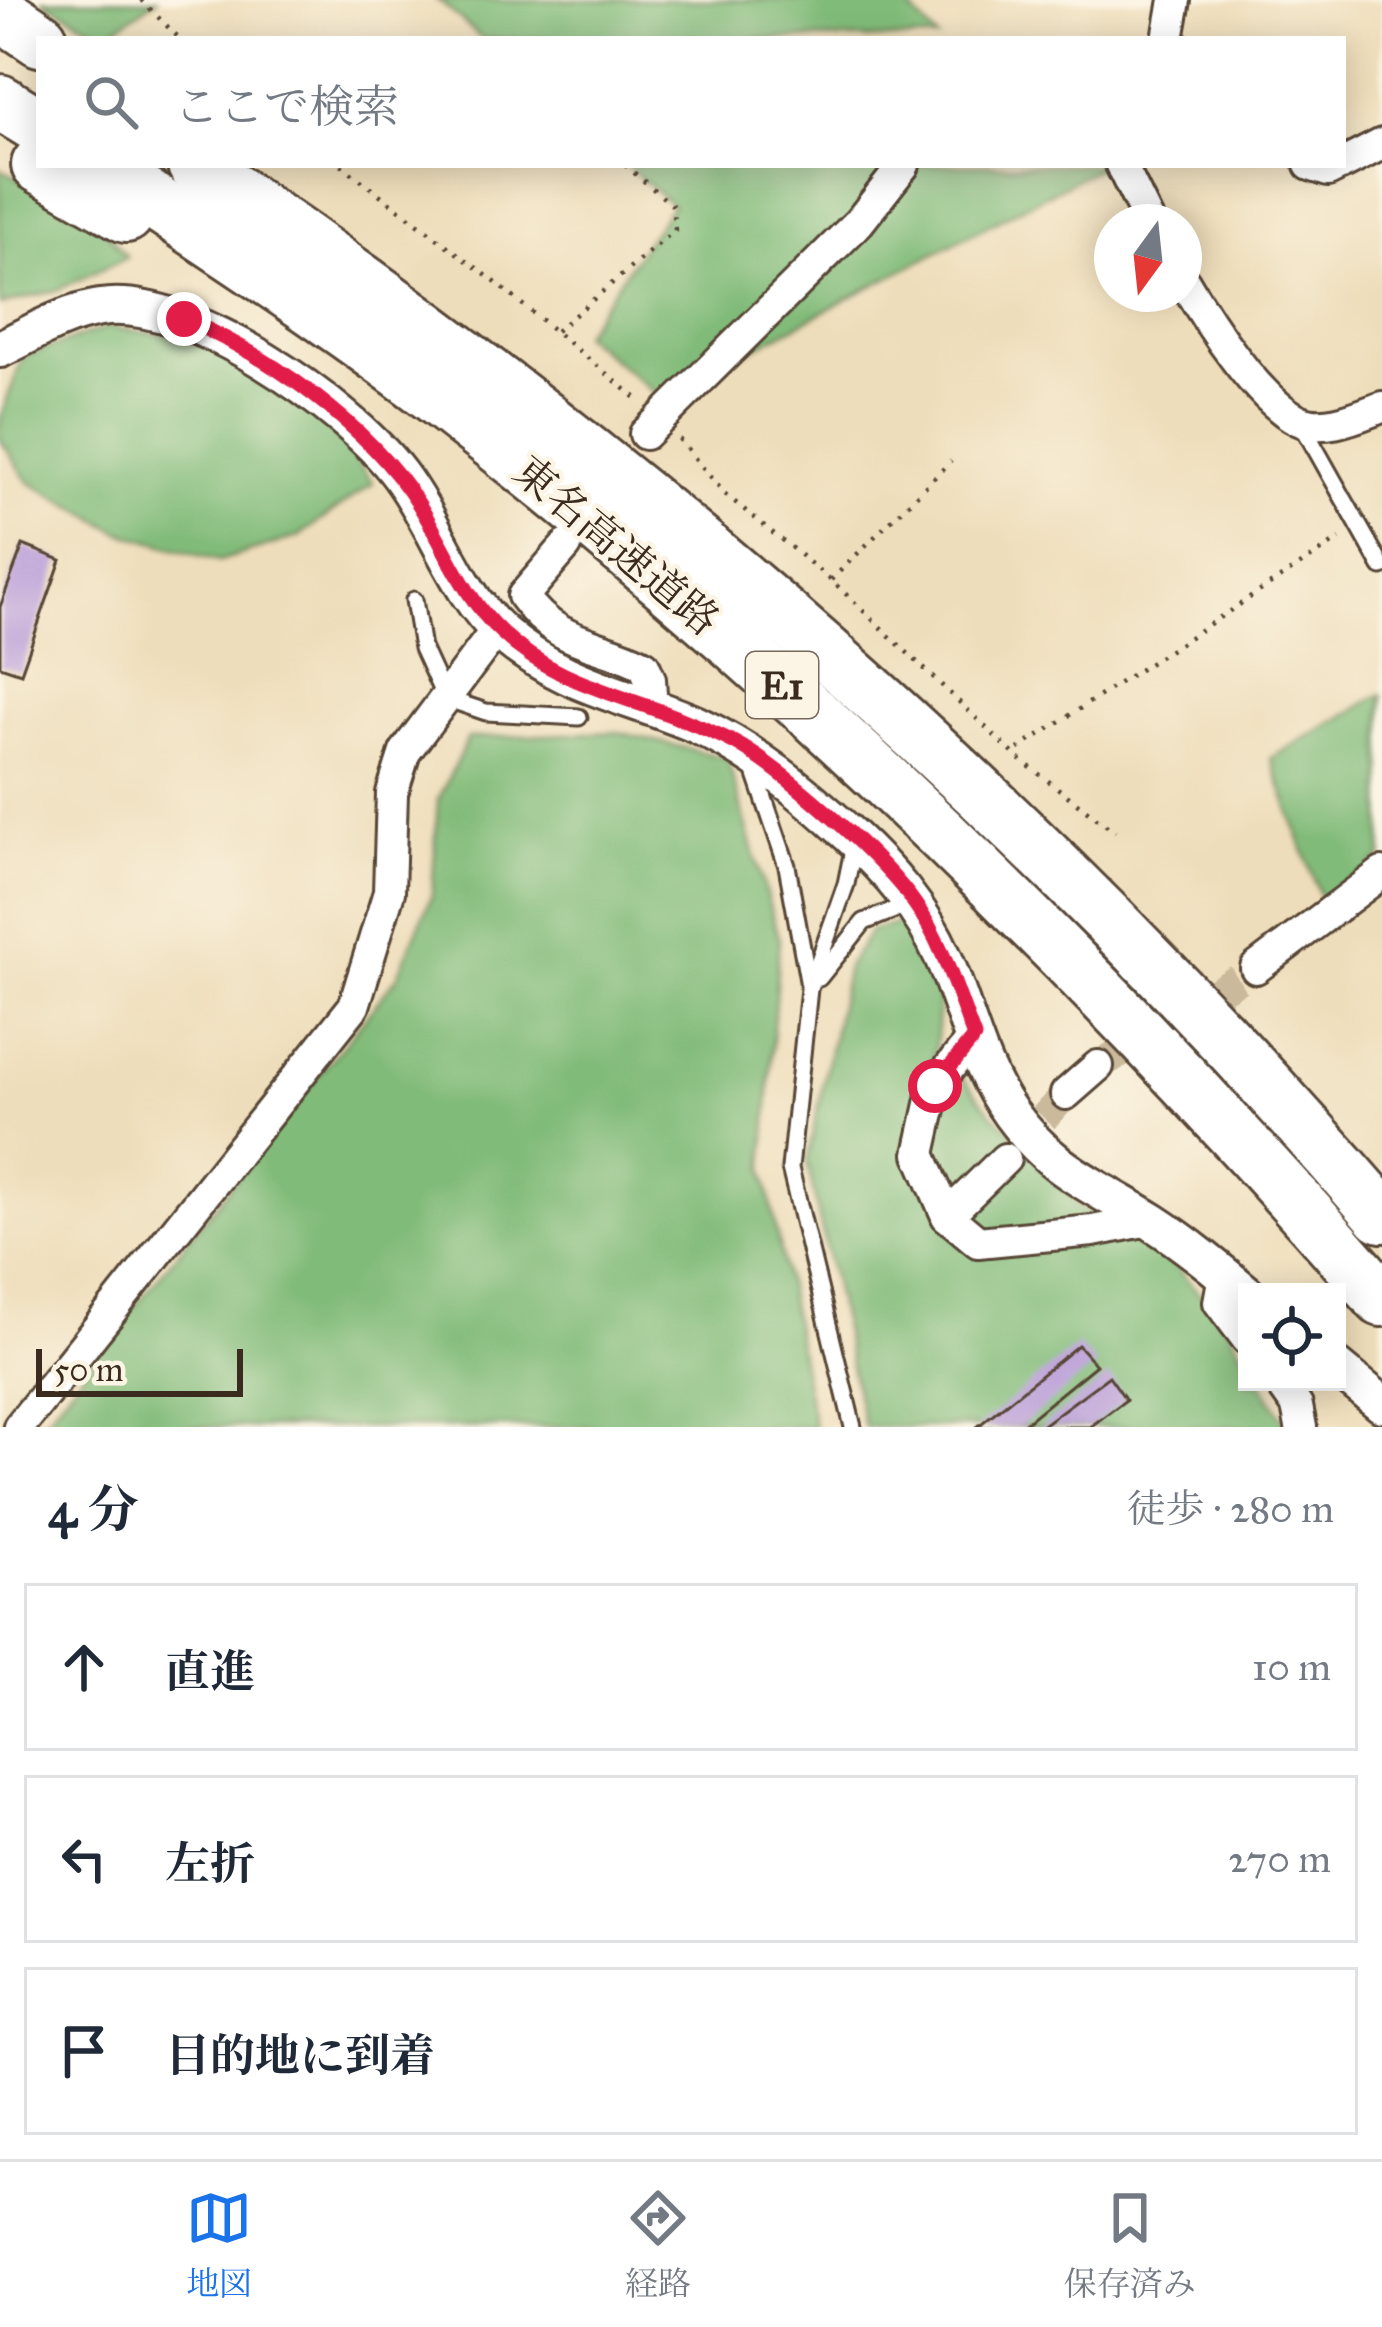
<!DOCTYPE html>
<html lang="ja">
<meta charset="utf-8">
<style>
:root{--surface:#fff;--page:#f2f2f3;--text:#1f2937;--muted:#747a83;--line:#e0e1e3;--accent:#1a73e8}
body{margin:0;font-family:"IM FELL Great Primer","Noto Serif JP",serif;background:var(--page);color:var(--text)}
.controls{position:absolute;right:36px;bottom:36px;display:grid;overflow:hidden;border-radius:0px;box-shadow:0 6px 30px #0003}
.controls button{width:108px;height:108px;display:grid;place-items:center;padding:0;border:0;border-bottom:3px solid var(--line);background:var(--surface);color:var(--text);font:60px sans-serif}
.compass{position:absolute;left:1094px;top:204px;width:108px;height:108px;border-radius:50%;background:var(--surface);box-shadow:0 6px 30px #0003;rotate:195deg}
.scale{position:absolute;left:36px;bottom:30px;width:207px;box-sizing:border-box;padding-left:12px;border:6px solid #3b2a1e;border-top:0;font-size:33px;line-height:42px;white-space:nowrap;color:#3b2a1e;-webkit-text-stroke:9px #fcf5e5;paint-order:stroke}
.stop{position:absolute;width:36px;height:36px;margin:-27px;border:9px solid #e11d48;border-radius:50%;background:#fff}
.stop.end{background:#e11d48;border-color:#fff;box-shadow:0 3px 12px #0008}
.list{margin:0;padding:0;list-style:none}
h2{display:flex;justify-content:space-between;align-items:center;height:156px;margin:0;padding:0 48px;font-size:51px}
h2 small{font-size:39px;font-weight:400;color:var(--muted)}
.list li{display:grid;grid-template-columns:78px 1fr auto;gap:36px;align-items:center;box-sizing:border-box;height:168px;margin:0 24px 24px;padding:0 24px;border:3px solid var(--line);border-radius:0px}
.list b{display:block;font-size:45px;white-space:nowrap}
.list em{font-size:39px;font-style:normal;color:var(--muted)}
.icon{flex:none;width:66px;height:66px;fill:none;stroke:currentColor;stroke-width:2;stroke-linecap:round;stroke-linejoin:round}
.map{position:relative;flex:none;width:1382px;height:1427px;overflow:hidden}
.search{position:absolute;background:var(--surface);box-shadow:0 6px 30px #0003;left:36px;right:36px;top:36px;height:132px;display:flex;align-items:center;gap:30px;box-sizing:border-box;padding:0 42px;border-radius:0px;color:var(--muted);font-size:45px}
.sheet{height:732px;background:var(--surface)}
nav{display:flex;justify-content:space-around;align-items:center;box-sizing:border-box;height:168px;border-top:3px solid var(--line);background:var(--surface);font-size:33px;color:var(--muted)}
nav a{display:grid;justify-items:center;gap:6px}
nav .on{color:var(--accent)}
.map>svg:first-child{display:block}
</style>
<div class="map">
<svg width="1382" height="1427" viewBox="0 0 1382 1427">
<rect width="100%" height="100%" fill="#fcf5e5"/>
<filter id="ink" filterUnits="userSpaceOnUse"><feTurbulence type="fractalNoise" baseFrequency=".00833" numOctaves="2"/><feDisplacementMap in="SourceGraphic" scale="24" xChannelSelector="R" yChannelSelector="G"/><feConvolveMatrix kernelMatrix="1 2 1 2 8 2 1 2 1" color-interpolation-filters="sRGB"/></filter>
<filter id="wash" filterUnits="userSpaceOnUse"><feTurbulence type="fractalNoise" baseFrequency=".004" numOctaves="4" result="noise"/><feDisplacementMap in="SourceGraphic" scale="48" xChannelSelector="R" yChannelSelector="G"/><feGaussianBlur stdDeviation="2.7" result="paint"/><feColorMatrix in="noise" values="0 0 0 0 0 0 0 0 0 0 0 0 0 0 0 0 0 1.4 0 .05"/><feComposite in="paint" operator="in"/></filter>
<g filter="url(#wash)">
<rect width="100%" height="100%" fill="#eeddba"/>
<g fill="#81bb79" stroke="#5e724c" stroke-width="3">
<path d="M42 0H156L106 35Z"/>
<path d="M438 0H902L938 39H482Z"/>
<path d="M626 165H1103L660 397 582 334 672 205Z"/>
<path d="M0 169 100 224 127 257 57 290 0 305Z"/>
<path d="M108 327 194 339 319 413 373 483 298 537 219 561 122 533 29 482 0 439V418L23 357Z"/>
<path d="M1382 694V856L1325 911 1271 758Z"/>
<path d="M618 732 727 758 779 940 764 1167 814 1427H39L397 977 432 895 438 800 468 738Z"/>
<path d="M909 921 940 991 935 1050 916 1121 945 1211 979 1237 960 1212 1025 1146 1078 1205 1101 1221 1148 1236 1223 1320 1247 1359V1382H1261L1288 1427H864L807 1162 847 967 871 930Z"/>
<path d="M957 1071 994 1116 1016 1135 954 1206 936 1178 935 1097Z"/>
</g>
<g id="blocks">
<g fill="#b496d8">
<path d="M23 545 61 560 21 673 0 666V607Z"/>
<path d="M1078 1345 1096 1365 1020 1427H977Z"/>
<path d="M1109 1376 1126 1400 1090 1427H1040Z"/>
</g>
</g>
</g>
<g filter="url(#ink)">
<use href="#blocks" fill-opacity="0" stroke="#564535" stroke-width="3"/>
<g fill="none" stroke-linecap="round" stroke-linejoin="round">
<g stroke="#cab99b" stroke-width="30" stroke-dasharray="30 15" stroke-linecap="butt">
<path d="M1098 1066 1256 968"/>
<path d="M1013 1151 1066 1094"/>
</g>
<defs>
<g id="service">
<path d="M1301 423 1382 567"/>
<path d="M414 600 422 648 445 698 486 712 579 717"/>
<path d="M753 766 787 866 809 986"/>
<path d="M819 978 864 922 909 904"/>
<path d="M853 1427 790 1168 809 989 846 884 854 845"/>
</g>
<g id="minor">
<path d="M1168 39 1175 0"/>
<path d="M1343 164 1382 144"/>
<path d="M1121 165 1149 222"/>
<path d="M1310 165 1328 171 1340 165"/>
<path d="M1184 281C1206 319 1259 402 1299 420 1324 432 1358 416 1382 407"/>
<path d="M645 434 859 222 904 165"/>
<path d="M566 546 523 596C558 646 596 640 644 665L650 679 652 708"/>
<path d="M1256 968 1382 873"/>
<path d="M973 1038 935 1086 920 1154 947 1216 978 1242 1093 1231 1149 1220"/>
<path d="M1066 1094 1098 1066"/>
<path d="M947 1216 1005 1159"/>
<path d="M1224 1275 1219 1302 1247 1339"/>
<path d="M1280 1382 1297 1406 1301 1427"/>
<path d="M19 1427 354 1006 389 892 392 793 405 752 497 629"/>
</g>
<g id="tertiary">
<path d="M0 349C33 333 63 314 100 308 187 293 349 407 399 474 437 524 455 591 502 633 560 685 628 695 697 725 755 752 803 792 850 835 889 871 922 909 943 957 966 1008 977 1068 1011 1114 1055 1174 1095 1185 1153 1222 1187 1244 1217 1269 1247 1294"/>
<path d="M1337 1367 1382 1404"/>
</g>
<g id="motorway">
<path d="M0 12 40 39"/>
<path d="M0 102 39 126"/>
<path d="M39 165 126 215"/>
<path d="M99 165C217 244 337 321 450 408 790 671 1100 975 1382 1299"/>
<path d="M195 165C634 460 1036 814 1382 1215"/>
</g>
</defs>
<use href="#service" stroke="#564535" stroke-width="21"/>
<use href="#minor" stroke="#564535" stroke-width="36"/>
<use href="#tertiary" stroke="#564535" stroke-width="42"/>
<use href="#motorway" stroke="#564535" stroke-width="60"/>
<g stroke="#564535" stroke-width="4.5" stroke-dasharray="3 9" stroke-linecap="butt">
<path d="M141 0 180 39"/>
<path d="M341 165 495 282 641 402"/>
<path d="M556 331 675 230 672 205 625 165"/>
<path d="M679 439 725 494 831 580 1017 757 1115 832"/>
<path d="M831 580 951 461"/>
<path d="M1018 749 1340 539"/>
</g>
<use href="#service" stroke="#fff" stroke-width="15"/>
<use href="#minor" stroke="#fff" stroke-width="30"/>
<use href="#tertiary" stroke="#fff" stroke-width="36"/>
<use href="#motorway" stroke="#fff" stroke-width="54"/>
</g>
</g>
<g fill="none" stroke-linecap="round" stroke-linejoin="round" filter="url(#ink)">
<path stroke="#e11d48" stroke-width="15" d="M184 319C270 356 367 424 418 503 445 546 463 597 502 633 554 682 617 693 681 719 703 728 727 737 747 750 793 779 884 859 915 904 943 943 957 993 974 1037L935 1086"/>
</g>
<g text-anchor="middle" stroke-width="9" stroke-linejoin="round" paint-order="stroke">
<rect fill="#fcf5e5" stroke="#75675a" stroke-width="3" x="746" y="652" width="72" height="66" rx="9"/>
<g font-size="39" font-weight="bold" fill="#3b2a1e">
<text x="782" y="699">E1</text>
</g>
<g font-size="42" fill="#3b2a1e" stroke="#fcf5e5">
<text transform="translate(617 545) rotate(40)" y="15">東名高速道路</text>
</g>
</g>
</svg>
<div class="controls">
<button><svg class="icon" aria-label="locate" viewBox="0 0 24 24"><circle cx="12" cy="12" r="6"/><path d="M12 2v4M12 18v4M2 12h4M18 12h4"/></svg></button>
</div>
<svg class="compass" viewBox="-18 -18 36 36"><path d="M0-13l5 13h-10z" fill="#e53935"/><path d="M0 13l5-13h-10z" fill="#747a83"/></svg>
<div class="scale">50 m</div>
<div class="stop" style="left:935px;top:1086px"></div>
<div class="stop end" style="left:184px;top:319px"></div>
<div class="search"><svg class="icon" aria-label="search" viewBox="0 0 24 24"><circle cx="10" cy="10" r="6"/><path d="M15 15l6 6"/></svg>ここで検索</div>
</div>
<section class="sheet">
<h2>4 分<small>徒歩 · 280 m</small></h2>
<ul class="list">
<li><svg class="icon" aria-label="ahead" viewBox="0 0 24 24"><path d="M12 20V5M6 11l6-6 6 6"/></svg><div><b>直進</b></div><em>10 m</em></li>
<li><svg class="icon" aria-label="left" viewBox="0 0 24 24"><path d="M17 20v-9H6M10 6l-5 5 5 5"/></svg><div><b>左折</b></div><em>270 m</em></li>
<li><svg class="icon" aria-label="arrive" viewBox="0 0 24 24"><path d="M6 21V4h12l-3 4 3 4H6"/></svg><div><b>目的地に到着</b></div></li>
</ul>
</section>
<nav>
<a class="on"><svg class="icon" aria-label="map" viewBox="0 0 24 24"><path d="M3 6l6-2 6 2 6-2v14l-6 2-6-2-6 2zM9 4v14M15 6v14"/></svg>地図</a>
<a><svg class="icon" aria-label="directions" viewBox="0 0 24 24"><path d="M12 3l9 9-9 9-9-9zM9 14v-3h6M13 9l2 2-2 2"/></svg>経路</a>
<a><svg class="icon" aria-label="saved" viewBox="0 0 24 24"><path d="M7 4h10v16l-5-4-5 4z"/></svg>保存済み</a>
</nav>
